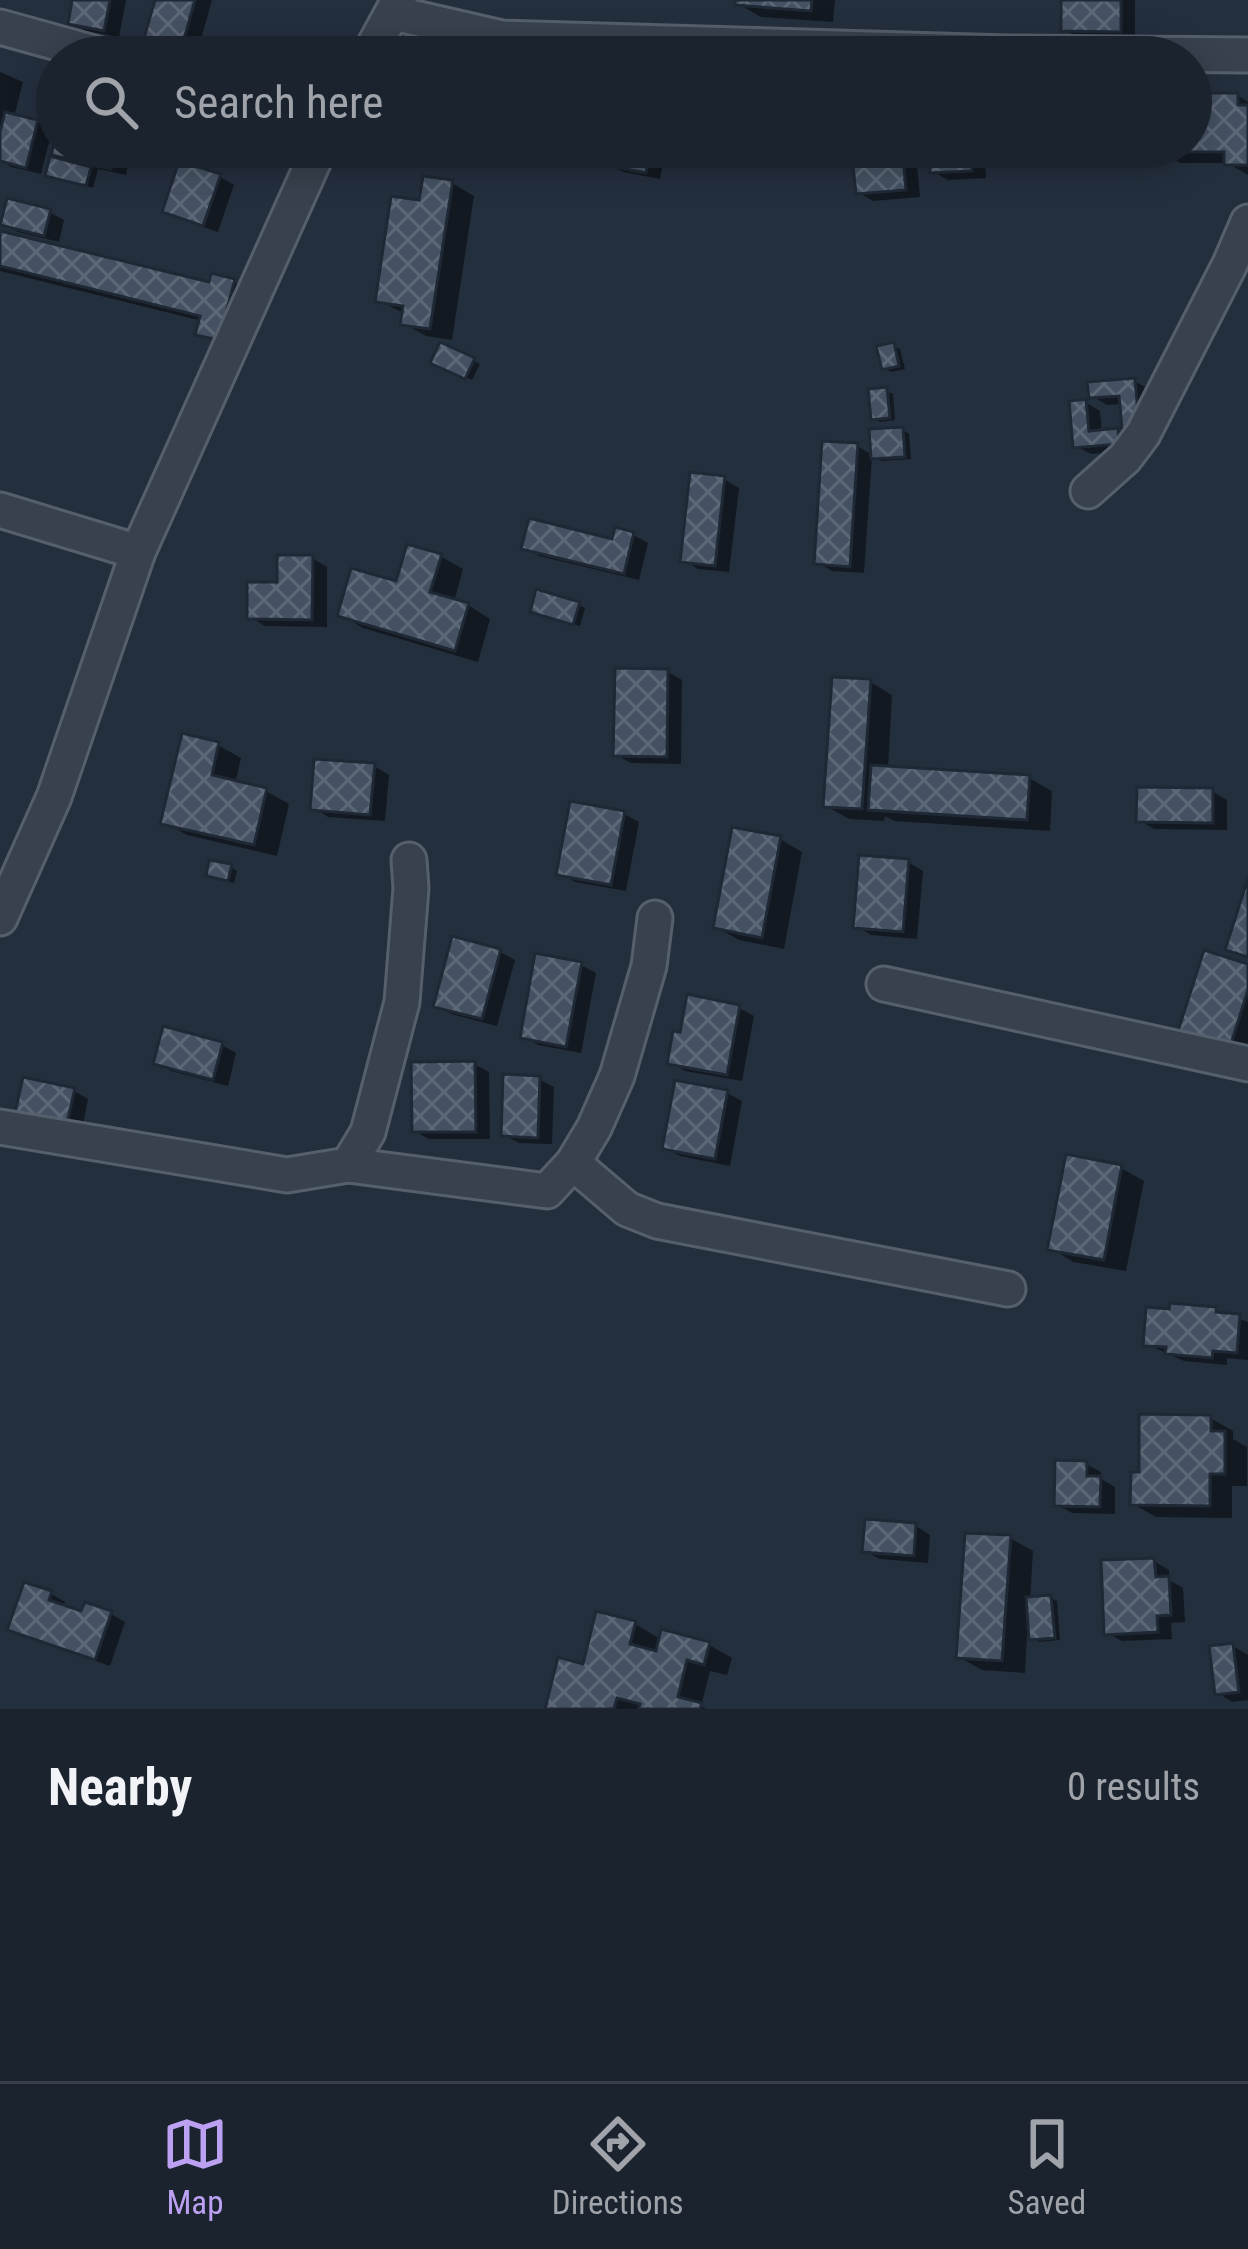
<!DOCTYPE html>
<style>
:root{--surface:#1b232e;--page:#282f3a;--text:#f1f3f6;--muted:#a0a4aa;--line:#39404a;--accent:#bca0f2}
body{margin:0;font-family:"Roboto Condensed",sans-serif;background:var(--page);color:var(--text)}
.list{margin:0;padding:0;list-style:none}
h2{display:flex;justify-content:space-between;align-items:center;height:156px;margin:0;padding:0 48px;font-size:51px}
h2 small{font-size:39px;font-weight:400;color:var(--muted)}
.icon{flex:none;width:66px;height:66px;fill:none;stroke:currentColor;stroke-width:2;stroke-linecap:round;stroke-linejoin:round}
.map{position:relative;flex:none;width:1248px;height:1709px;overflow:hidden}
.search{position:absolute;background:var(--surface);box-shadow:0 6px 30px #0003;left:36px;right:36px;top:36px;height:132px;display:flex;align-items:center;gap:30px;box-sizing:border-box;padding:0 42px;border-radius:66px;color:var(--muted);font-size:45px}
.sheet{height:372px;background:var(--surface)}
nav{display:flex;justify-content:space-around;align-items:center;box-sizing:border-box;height:168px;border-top:3px solid var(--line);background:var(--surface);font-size:33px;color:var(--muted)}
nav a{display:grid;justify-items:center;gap:6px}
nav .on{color:var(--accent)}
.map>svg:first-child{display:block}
</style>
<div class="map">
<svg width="1248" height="1709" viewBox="0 0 1248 1709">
<defs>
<pattern id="building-cross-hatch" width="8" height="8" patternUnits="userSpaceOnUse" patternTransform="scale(3)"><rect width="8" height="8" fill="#455162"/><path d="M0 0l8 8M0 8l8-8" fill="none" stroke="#5d6877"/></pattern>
</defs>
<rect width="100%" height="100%" fill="#242f3e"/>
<g fill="#0007">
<path d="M75 0H126L119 37 86 31 71 22Z"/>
<path d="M158 0H212L196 57H166L145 47Z"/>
<path d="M738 0H835L833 22 761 17 738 4Z"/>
<path d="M1064 0H1135V38H1079L1064 29Z"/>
<path d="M0 72 23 82 14 117 37 122 52 131 41 174 11 167 0 160 4 128 0 127Z"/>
<path d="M1237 95 1248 102V175L1227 163H1180L1158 150 1157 147H1191V109L1212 108Z"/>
<path d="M57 144V147H118L130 156 126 175 98 169 93 188 55 178 72 163 55 153Z"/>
<path d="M135 147H170L167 160 140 154Z"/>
<path d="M539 147H589L586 163 554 156Z"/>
<path d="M611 147H666L660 179 623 172 608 164Z"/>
<path d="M696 147H756L755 158 708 154Z"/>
<path d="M888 147H903L916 154 920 197 873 201 858 192 854 150Z"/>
<path d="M932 147H984L986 178 948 180 933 172Z"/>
<path d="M1030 147H1112V154L1034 150Z"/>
<path d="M220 177 234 185 218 232 180 219 165 211Z"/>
<path d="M452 183 474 196 452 340 426 336 403 323 405 314 378 300 422 204Z"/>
<path d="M49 212 64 220 59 242 18 232 3 223Z"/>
<path d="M0 234 211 286 233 281 256 294 221 346 199 333 202 321 0 271Z"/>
<path d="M442 346 480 364 472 380 434 361Z"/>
<path d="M893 346 900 349 905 369 891 372 885 368Z"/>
<path d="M1134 381 1149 389 1140 435 1123 404 1107 405 1092 396Z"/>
<path d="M886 391 893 394 895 420 880 422 873 418Z"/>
<path d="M1085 402 1100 411 1102 433 1117 431 1132 440 1133 451 1091 454 1076 446Z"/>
<path d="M903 430 909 434 911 459 881 461 872 456 864 573 832 571 817 562 857 446 874 456Z"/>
<path d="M724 479 739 488 729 572 698 569 683 560Z"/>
<path d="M633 535 648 543 639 580 539 556 525 547 614 542Z"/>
<path d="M440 556 463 569 454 602 468 605 490 619 478 662 363 628 341 615 398 585Z"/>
<path d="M312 558 327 567V627L265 626 250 617 280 585Z"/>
<path d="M579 605 585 608 580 626 540 614Z"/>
<path d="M668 672 682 680 681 764 631 763 616 755Z"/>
<path d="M870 682 892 695 888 769 1029 778 1052 791 1050 831 894 821 885 816 884 821 849 819 826 806Z"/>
<path d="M218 745 241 758 235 784 266 791 289 804 277 856 187 835 164 822Z"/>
<path d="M374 766 389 775 385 821 328 817 314 808Z"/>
<path d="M1212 791 1227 800V830L1154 829 1139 820Z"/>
<path d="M624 814 639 822 626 891 575 882 560 873Z"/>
<path d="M780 839 802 852 784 949 739 940 716 927Z"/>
<path d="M908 862 923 871 917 939 871 935 856 926Z"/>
<path d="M231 867 237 871 234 883 215 878Z"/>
<path d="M500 952 515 960 497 1026 451 1014 437 1005Z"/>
<path d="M581 965 596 973 581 1053 538 1045 523 1036Z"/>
<path d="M1248 967V1044L1244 1056 1195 1041Z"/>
<path d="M739 1008 754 1016 742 1081 685 1071 670 1062Z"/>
<path d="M222 1045 236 1053 228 1086 171 1071 156 1062Z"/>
<path d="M474 1064 489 1072 490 1139H429L414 1131Z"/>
<path d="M539 1079 554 1087 552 1144 519 1143 504 1135Z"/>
<path d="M74 1091 88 1099 82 1130 33 1120Z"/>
<path d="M727 1093 742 1101 730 1166 680 1156 665 1148Z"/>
<path d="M1121 1168 1144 1181 1126 1271 1073 1262 1051 1248Z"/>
<path d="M1216 1310 1248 1322V1360L1227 1358V1365L1184 1361 1146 1344Z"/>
<path d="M1210 1418 1233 1431V1439L1247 1447V1486H1232V1518L1156 1517 1133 1504 1142 1475Z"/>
<path d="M1086 1464 1101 1472V1479L1115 1487V1514L1072 1513 1057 1505Z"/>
<path d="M916 1526 930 1535 928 1563 880 1559 865 1551Z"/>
<path d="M1010 1538 1033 1551 1030 1600 1051 1598 1057 1601 1060 1640 1039 1642 1027 1635 1025 1673 982 1670 959 1657Z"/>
<path d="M1154 1561 1169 1570V1580L1183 1588 1185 1622 1171 1623 1172 1639 1122 1641 1107 1633Z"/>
<path d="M50 1593 65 1602 63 1608 83 1615 111 1614 125 1622 110 1666 26 1637 11 1629Z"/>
<path d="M635 1624 662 1640 709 1645 732 1658 727 1675 710 1671 701 1706 706 1709H548L585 1667Z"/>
<path d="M1233 1646 1248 1655V1700L1232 1702 1218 1693Z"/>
</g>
<g fill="url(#building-cross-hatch)" stroke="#1f2835" stroke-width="3">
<path d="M72 0H110L104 31 68 24Z"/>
<path d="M155 0H195L179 57 141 48Z"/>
<path d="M735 0H812L811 11 735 5Z"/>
<path d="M1061 0H1121V32L1061 31Z"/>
<path d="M435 40 476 57H428Z"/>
<path d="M1209 93H1238V105H1248V165H1224V152H1155V147H1191V106L1209 105Z"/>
<path d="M5 112 38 120 26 168 0 161V132Z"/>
<path d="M57 132V147H116L111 169 51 155Z"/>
<path d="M132 147H163L160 159 130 151Z"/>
<path d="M608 147H650L646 173 604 165Z"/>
<path d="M902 147 906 190 856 194 851 148Z"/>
<path d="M929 147H971L972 171 930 173Z"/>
<path d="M50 156 91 167 86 186 45 176Z"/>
<path d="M179 161 221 174 203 226 162 212Z"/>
<path d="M423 176 453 180 430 329 400 325 403 306 375 302 391 196 419 200Z"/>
<path d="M7 198 51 209 44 236 0 225Z"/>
<path d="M0 231 209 282 211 273 235 279 219 340 195 335 200 316 0 266Z"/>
<path d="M440 342 475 358 465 379 430 363Z"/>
<path d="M894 342 899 366 882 370 876 346Z"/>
<path d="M1135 378 1139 427 1122 429 1119 396 1089 398 1087 382Z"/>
<path d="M887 387 890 418 871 420 868 389Z"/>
<path d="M1086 399 1089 431 1118 428 1119 444 1073 448 1069 401Z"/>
<path d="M903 427 905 457 871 459 869 429Z"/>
<path d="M822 441 858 443 850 567 814 564Z"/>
<path d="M690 472 725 476 715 566 680 562Z"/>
<path d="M529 518 612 539 615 527 634 532 624 574 521 549Z"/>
<path d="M407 544 442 554 430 592 469 603 455 651 337 616 351 568 396 581Z"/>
<path d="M277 555H313L312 620 247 619V582H277Z"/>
<path d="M536 589 580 602 573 625 530 612Z"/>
<path d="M615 668 668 669 667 757 613 756Z"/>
<path d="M832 677 871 679 862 809 823 807Z"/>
<path d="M182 733 219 742 212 775 267 788 254 845 160 824Z"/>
<path d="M314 759 375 763 370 815 310 810Z"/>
<path d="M871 765 1030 775 1027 820 868 810Z"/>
<path d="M1137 787 1213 788V823L1136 822Z"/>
<path d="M570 801 625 811 611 885 556 875Z"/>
<path d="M732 827 781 836 762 938 713 928Z"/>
<path d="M859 855 909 859 903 932 853 928Z"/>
<path d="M209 860 232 864 228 881 206 876Z"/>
<path d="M1248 878V957L1225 950Z"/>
<path d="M452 936 501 949 482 1019 433 1007Z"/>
<path d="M1204 950 1248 964V990L1229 1050 1177 1034Z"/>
<path d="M535 953 582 962 566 1047 520 1038Z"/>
<path d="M687 994 740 1005 727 1075 667 1064 673 1031 680 1032Z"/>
<path d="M163 1026 223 1042 213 1080 153 1064Z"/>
<path d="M475 1061 476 1132H412L411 1062Z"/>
<path d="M503 1074 540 1076 538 1138 501 1136Z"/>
<path d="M23 1077 75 1088 67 1123 15 1113Z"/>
<path d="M675 1080 728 1090 715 1159 662 1149Z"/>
<path d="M1066 1154 1122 1165 1104 1260 1047 1250Z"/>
<path d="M1170 1303 1216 1307V1312L1240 1314 1237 1353 1213 1351 1212 1358 1165 1354 1166 1347 1143 1346 1146 1307 1169 1309Z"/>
<path d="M1139 1414 1211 1415V1431H1225V1474H1210V1506L1130 1505 1131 1472H1139Z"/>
<path d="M1055 1460 1087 1461V1476H1101L1100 1507 1054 1506Z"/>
<path d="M865 1519 916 1523 914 1556 862 1552Z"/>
<path d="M965 1533 1011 1535 1002 1661 956 1658Z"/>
<path d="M1154 1558 1156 1577 1169 1576 1171 1615 1157 1616 1158 1632 1104 1635 1101 1560Z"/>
<path d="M24 1582 52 1591 49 1600 81 1611 85 1602 112 1611 95 1660 7 1630Z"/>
<path d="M1051 1595 1055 1638 1029 1640 1026 1597Z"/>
<path d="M596 1611 636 1621 630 1644 656 1651 661 1629 710 1642 704 1665 687 1660 678 1697 702 1703 700 1709H638L640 1704 617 1698 614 1709H545L558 1657 583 1664Z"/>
<path d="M1233 1643 1239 1692 1215 1695 1209 1646Z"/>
</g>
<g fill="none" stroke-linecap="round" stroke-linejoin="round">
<defs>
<g id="street">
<path d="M393 13 502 38 1008 53 1248 55"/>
<path d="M0 27 108 57"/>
<path d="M368 57 399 0"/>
<path d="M1088 491 1125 458 1143 434 1230 264 1248 222"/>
<path d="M0 510 138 552"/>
<path d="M0 918 54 797 138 552 320 147"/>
<path d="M884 984 1248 1064"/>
<path d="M0 1127 287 1175 348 1165 368 1132 402 1002 411 888 409 860"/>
<path d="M573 1163 627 1209 657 1221 1008 1289"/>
<path d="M348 1165 547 1191 573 1163 594 1128 617 1076 649 966 655 918"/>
</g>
</defs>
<use href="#street" stroke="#565f6c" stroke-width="39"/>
<use href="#street" stroke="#38414e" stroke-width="33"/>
</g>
</svg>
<div class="search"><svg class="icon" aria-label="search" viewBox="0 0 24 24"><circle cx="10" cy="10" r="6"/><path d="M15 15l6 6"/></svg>Search here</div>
</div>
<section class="sheet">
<h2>Nearby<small>0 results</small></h2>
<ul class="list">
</ul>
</section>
<nav>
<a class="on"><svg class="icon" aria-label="map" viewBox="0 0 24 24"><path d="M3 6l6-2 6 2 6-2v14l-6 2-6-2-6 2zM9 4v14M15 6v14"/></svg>Map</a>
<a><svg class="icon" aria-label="directions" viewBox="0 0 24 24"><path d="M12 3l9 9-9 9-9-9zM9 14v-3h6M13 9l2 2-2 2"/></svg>Directions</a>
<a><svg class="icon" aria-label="saved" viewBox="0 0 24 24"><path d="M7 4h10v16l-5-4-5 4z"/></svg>Saved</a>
</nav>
